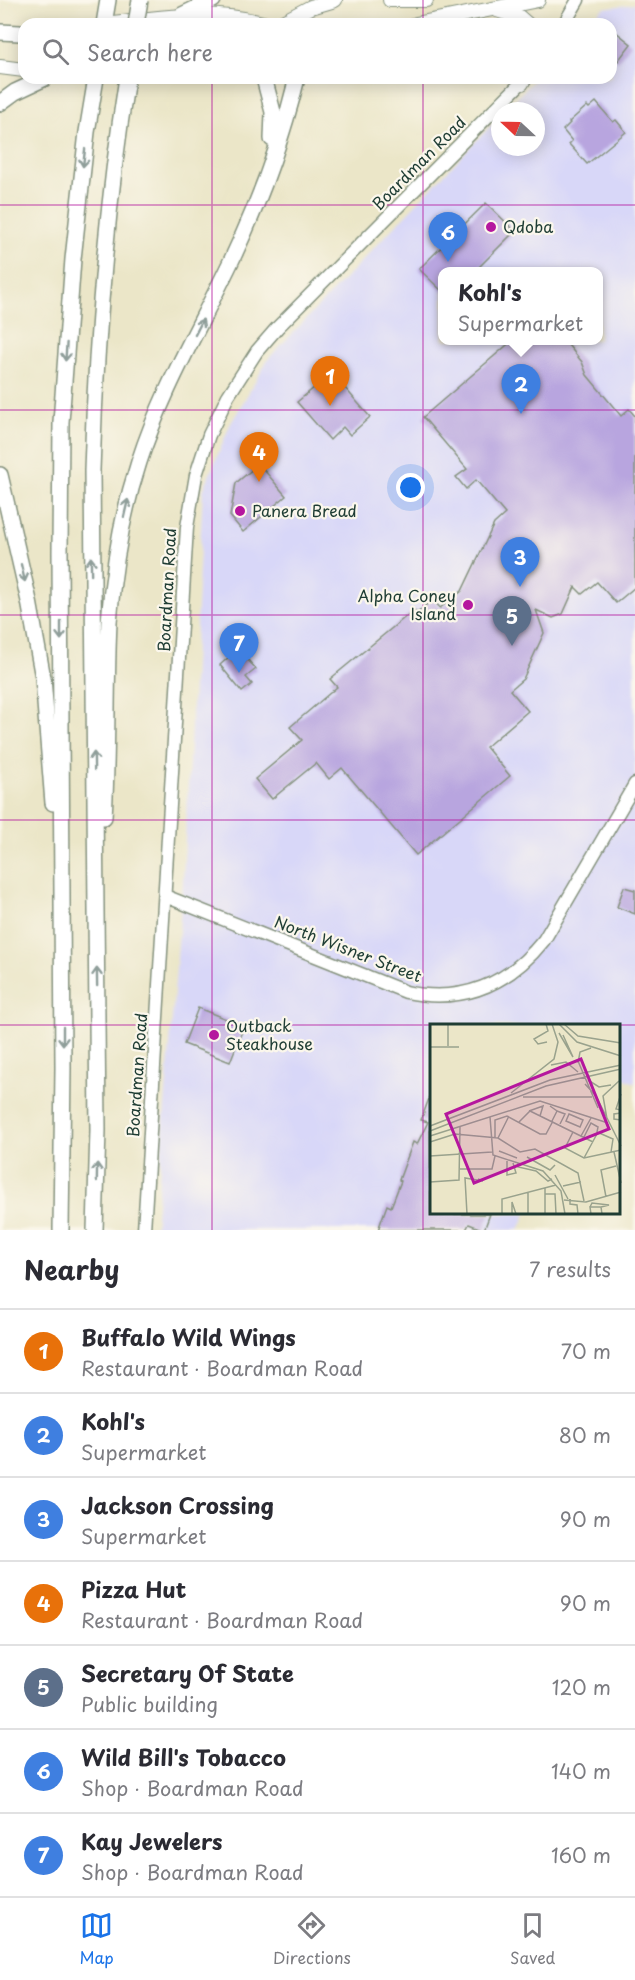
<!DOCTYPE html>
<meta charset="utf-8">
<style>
:root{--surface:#fff;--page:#f2f2f3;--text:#2b2b33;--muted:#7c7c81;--line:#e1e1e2;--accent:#1a73e8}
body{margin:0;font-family:"Playpen Sans",sans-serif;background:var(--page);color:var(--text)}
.compass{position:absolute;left:491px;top:102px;width:54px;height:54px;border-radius:50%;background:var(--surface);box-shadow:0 3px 15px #0003;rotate:292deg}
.you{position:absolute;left:411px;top:488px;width:21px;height:21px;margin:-15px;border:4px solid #fff;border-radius:50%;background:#1a73e8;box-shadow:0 0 0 9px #1a73e833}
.badge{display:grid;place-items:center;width:39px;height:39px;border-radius:50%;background:var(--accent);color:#fff;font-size:20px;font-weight:700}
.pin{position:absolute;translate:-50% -50px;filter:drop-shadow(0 2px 3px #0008)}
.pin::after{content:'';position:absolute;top:32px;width:21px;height:18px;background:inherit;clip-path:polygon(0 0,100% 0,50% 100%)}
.popup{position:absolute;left:438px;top:267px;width:165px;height:78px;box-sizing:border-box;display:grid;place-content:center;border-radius:12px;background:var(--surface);filter:drop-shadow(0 2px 4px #0005);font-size:20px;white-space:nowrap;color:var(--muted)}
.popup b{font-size:22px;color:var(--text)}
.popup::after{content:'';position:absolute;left:50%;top:100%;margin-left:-12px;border:12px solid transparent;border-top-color:var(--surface)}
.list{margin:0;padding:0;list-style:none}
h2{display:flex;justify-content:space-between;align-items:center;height:78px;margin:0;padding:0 24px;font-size:26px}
h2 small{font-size:20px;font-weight:400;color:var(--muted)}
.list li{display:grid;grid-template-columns:39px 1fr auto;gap:18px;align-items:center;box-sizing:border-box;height:84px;padding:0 24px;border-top:2px solid var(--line)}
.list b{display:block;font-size:22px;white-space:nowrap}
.list p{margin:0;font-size:20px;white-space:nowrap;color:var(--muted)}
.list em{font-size:20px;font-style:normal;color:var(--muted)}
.icon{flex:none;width:33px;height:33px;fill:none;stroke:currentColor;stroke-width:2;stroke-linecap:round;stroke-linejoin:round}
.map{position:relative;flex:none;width:635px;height:1230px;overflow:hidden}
.search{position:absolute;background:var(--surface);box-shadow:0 3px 15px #0003;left:18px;right:18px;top:18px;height:66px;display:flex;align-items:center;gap:15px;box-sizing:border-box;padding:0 21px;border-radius:18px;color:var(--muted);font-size:22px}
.sheet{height:666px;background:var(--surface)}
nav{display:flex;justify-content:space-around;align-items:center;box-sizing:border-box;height:84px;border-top:2px solid var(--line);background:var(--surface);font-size:16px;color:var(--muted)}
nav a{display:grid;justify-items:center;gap:3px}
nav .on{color:var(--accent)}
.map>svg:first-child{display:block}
</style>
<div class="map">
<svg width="635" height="1230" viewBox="0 0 635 1230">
<rect width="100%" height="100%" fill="#fbf7ec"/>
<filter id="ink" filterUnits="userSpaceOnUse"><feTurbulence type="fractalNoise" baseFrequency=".0167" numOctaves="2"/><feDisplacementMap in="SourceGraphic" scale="12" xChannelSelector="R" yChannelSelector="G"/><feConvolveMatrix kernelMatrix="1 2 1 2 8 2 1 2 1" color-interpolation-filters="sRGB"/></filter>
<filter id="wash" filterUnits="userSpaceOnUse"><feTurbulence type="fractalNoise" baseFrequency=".008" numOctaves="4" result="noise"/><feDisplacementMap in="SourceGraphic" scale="24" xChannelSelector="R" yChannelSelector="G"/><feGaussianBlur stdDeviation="1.35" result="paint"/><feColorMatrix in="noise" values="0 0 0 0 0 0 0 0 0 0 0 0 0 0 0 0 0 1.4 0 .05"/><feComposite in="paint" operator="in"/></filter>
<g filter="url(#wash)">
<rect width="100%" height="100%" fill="#ebe6c8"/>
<path fill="#d8d7f8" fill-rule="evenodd" d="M635 4V1083L619 1076 618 1026H431V1214H526L519 1230H155L183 882 203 491 230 425 269 358 500 116V147H536V111H504L536 78H611V24H588L603 8ZM443 272H599V340H443Z"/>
<g id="blocks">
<g fill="#b8a5df">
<path d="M611 28 631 44 618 61 611 55Z"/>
<path d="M596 102 613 122 616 120 626 132 587 164 569 144 572 141 563 130 570 123 569 122 587 106 589 108Z"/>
<path d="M486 203 515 231 474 272H443V292L419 269Z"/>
<path d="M513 340H564L582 362 587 375 621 416 629 409 635 416V587L616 603 597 582 582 594 575 587 563 614 553 618 536 610 544 633 523 679 510 690 528 711 486 747 510 776 416 855 342 768 329 779 316 763 272 799 255 779 302 740 290 727 337 687 330 679 414 610 417 613 433 599 440 608 462 591 494 524 505 514 476 480 466 489 456 477 467 469 423 417Z"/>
<path d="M332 373 370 417 350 435 343 427 330 440 297 402Z"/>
<path d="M259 464 286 496 243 532 230 516 236 483Z"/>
<path d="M238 649 256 669 246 677 252 684 242 692 220 665Z"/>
<path d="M624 887 635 890V914L617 907Z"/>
<path d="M198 1008 244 1026 230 1062 184 1044Z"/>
<path d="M430 1096 431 1214H490L484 1230 469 1224 466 1230H378L387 1205 391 1207 401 1181 399 1180 413 1142 417 1144 428 1122 421 1120Z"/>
</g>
</g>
</g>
<g filter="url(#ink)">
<use href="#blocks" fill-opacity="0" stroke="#85927e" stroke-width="1.5"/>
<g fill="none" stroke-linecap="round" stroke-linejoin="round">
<defs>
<g id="secondary">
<path d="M564 24 578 0"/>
<path d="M165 896 406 992C463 1004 508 985 544 940L635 784"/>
<path d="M144 1230 187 527 196 475 209 435 228 396 257 351 277 328 526 78"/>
</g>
<g id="primary">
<path d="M390 0H426"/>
<path d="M497 10 519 17 527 24"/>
<path d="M104 24C161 18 209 8 266 24"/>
<path d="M279 24 311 7 335 0"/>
<path d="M416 24 538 0"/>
<path d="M0 67 24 70"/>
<path d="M522 83 524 78"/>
</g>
<g id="highway">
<path d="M182 15 213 0"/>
<path d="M104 24 108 0"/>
<path d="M0 32 20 33"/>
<path d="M264 78 273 112 272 139"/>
<path d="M0 103 15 92 45 78"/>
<path d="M0 475 29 601 43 678 53 803"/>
<path d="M104 817C108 752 106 687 109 622 113 568 122 514 139 462 162 390 201 325 233 257 260 200 282 139 297 78"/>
<path d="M61 1230 63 1068 60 553 61 422 73 259 87 132 96 78"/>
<path d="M95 1230 98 1130 92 470C96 339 106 208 127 78"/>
</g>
</defs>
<use href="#secondary" stroke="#85927e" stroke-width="15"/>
<use href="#primary" stroke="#85927e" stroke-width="16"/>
<use href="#highway" stroke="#85927e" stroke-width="18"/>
<use href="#secondary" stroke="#fff" stroke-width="12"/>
<use href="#primary" stroke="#fff" stroke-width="14"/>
<use href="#highway" stroke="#fff" stroke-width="15"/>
<defs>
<path id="highway-bridge" d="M136 24 140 0"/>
</defs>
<use href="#highway-bridge" stroke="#85927e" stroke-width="18" stroke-linecap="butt"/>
<use href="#highway-bridge" stroke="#fff" stroke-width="15"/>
</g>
<defs><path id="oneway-shaft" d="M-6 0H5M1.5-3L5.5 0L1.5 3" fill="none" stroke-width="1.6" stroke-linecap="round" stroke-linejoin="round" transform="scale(1.5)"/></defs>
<g stroke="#8f9e9a">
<use href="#oneway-shaft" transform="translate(84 158) rotate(97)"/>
<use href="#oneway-shaft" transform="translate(199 327) rotate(-63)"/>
<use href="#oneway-shaft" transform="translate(66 352) rotate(94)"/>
<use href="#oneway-shaft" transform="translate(126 508) rotate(-77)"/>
<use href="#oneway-shaft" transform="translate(91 566) rotate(-91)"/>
<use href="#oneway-shaft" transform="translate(23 573) rotate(77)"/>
<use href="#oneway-shaft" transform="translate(61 631) rotate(90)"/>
<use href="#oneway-shaft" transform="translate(94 761) rotate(-91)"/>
<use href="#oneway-shaft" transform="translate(97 977) rotate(-91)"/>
<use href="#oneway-shaft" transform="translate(63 1036) rotate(90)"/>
<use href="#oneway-shaft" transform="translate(97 1172) rotate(-89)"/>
</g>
</g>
<path fill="none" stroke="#b5179e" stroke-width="1.5" stroke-opacity="0.55" d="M212 0V24M423 0V24M212 78V1230M423 78V1230M0 205H635M0 410H635M0 615H635M0 820H635M0 1025H635"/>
<g fill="#b5179e" stroke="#fbf7ec" stroke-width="2">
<circle cx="491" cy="227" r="6"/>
<circle cx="240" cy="511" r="6"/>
<circle cx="468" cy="605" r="6"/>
<circle cx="214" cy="1035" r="6"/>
</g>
<g text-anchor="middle" stroke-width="4.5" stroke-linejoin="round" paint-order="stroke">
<g font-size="16" fill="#1f3d34" stroke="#fbf7ec">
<text transform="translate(419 163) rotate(-45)" y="6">Boardman Road</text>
<text transform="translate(167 590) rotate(-87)" y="6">Boardman Road</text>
<text transform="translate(348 949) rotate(21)" y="6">North Wisner Street</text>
<text transform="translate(137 1075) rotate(-86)" y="6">Boardman Road</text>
</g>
<g font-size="16" fill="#1f3d34" stroke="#fbf7ec" text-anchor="start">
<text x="503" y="233">Qdoba</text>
<text x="252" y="517">Panera Bread</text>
<text x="456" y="602" text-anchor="end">Alpha Coney<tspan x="456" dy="18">Island</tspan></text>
<text x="226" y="1032">Outback<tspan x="226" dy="18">Steakhouse</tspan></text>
</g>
</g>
<g transform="translate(430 1024)">
<rect width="190" height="190" fill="#ebe6c8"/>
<path fill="none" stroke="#99a28d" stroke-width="1.5" d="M116 0 118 7 104 15 108 20 117 18M129 0 147 18 191 32M134 0 148 12 191 19M129 9 143 33M133 11 143 33M18 22V0M0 23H29M148 37 168 84M148 39 150 28 161 24M121 41 136 38 148 48M158 56 169 63 181 61M155 60 166 72 191 122M81 69 124 35 128 18 122 0M191 70 186 85 191 86M93 73H162M120 82 127 87 122 97M99 87 113 82 110 92M127 87 135 90 130 100M191 89 184 90V95L191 96M139 90 153 96 150 103 136 97ZM60 93 63 131 113 147 131 167 135 190M177 95 173 72 189 57M89 98 100 87 163 118M0 102 120 56 191 41M0 107 116 62 191 45M143 108 135 124 154 134 191 126M0 112 110 77 178 99M151 112 161 94M154 113 161 99 168 103 167 108 183 115 181 128M65 114V96L77 92 110 110H116L123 97M68 114 79 92M0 118 25 110 68 114 90 128 105 125 148 149 154 177M69 127 87 134M184 128 191 159M0 132 62 128M97 133 120 146 125 141M154 134 168 108M77 137V151L86 149 83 139M88 139V143L106 147 118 157 122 155M30 145H62L65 132M125 151 138 175M0 158 29 156 30 103M133 162 151 158M115 164V190M98 168V190M115 170H125L126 190M176 173 171 146 186 142M140 175V180L147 181 148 190M134 176 156 178 191 168M160 183 162 179 179 181 171 183M37 190 35 154 53 157 48 155M72 190V175L126 161M82 190V178L86 190M161 190 160 183H171L172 190"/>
<path fill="#b5179e" fill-opacity="0.15" stroke="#b5179e" stroke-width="3" d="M151 35 179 105 44 159 16 90Z"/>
<rect width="190" height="190" fill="none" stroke="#1f3d34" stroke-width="3"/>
</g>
</svg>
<svg class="compass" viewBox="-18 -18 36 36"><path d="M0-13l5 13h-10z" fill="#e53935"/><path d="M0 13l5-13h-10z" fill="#7c7c81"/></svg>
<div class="you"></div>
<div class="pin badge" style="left:330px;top:406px;background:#e8710a">1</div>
<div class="pin badge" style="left:521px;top:414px;background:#3f7fe0">2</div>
<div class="popup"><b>Kohl's</b>Supermarket</div>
<div class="pin badge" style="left:520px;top:587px;background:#3f7fe0">3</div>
<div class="pin badge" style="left:259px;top:482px;background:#e8710a">4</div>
<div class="pin badge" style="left:512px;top:646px;background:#5c6f8a">5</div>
<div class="pin badge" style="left:448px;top:262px;background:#3f7fe0">6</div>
<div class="pin badge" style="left:239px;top:673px;background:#3f7fe0">7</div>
<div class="search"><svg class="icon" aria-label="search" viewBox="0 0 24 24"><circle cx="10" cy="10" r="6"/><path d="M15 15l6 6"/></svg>Search here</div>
</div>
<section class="sheet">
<h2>Nearby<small>7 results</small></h2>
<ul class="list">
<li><span class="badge" style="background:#e8710a">1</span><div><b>Buffalo Wild Wings</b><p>Restaurant · Boardman Road</p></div><em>70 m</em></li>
<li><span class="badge" style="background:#3f7fe0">2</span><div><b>Kohl's</b><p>Supermarket</p></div><em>80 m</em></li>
<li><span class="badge" style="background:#3f7fe0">3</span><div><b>Jackson Crossing</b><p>Supermarket</p></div><em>90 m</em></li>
<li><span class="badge" style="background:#e8710a">4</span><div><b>Pizza Hut</b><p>Restaurant · Boardman Road</p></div><em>90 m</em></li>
<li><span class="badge" style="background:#5c6f8a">5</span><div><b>Secretary Of State</b><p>Public building</p></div><em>120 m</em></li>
<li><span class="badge" style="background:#3f7fe0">6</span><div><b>Wild Bill's Tobacco</b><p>Shop · Boardman Road</p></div><em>140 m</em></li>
<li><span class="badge" style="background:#3f7fe0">7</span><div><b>Kay Jewelers</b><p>Shop · Boardman Road</p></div><em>160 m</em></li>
</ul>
</section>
<nav>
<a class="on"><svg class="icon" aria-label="map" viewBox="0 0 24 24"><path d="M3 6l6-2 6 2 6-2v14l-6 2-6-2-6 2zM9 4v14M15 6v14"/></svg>Map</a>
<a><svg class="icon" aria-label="directions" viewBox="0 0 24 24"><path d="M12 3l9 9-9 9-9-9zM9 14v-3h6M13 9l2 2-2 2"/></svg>Directions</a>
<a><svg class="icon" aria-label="saved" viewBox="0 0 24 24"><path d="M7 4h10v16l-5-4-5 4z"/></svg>Saved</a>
</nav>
